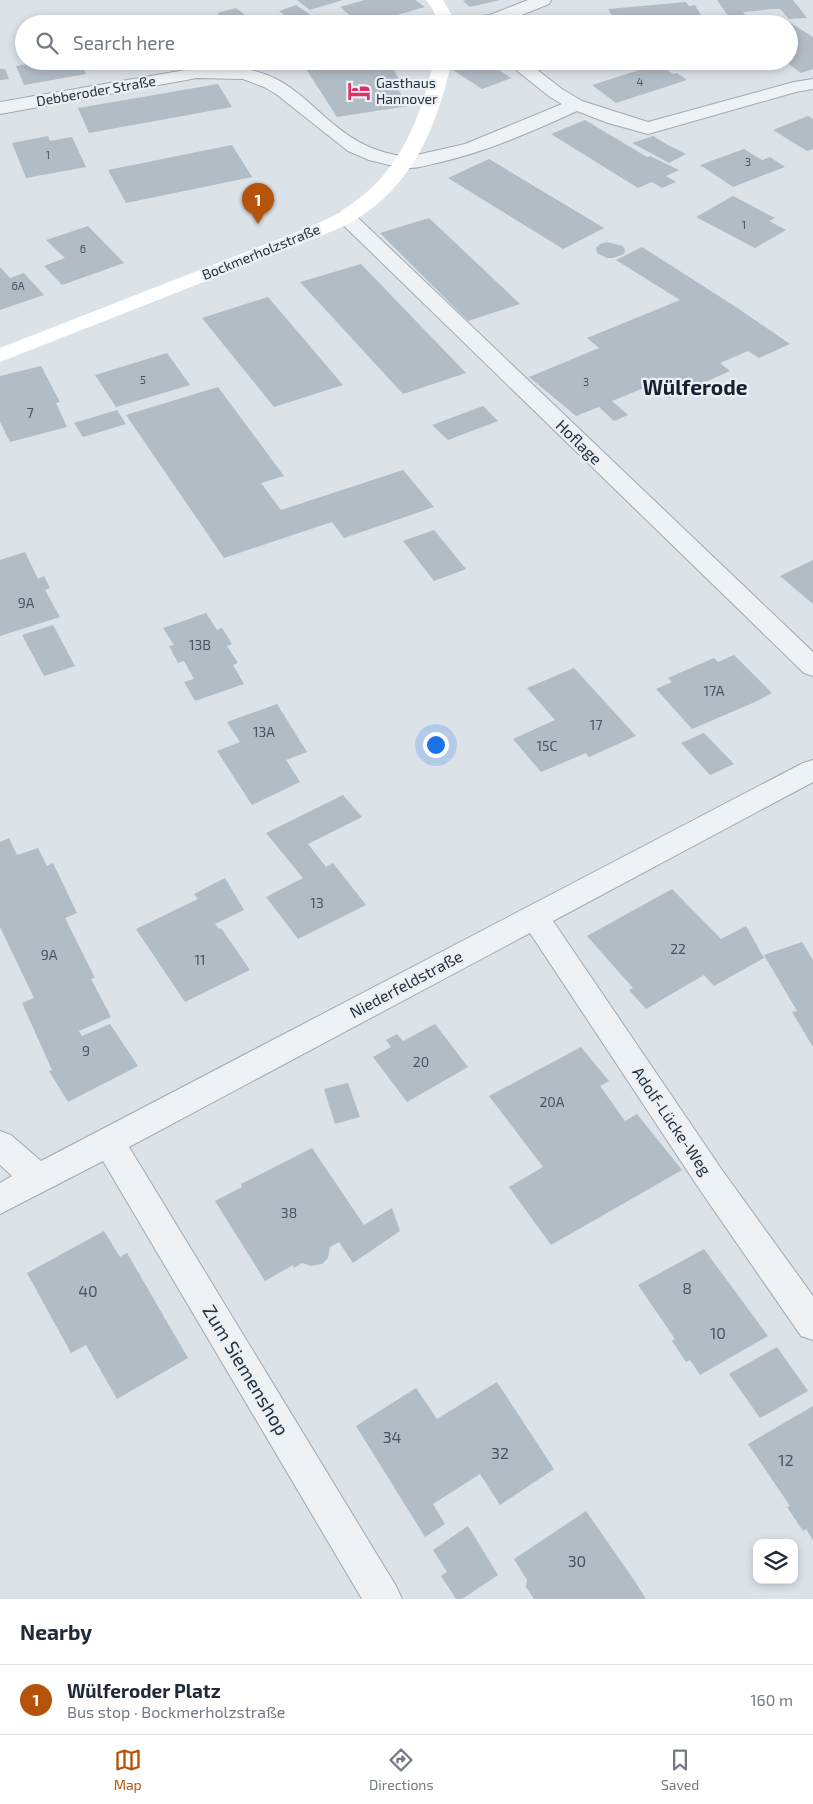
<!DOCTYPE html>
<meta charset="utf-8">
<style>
:root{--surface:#fff;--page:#f6f6f7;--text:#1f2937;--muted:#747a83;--line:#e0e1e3;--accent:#b45309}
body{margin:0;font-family:"Exo 2",sans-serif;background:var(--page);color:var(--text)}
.controls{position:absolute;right:15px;bottom:15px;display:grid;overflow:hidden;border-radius:10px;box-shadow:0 2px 8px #0003}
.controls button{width:45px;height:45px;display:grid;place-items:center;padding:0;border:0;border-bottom:1px solid var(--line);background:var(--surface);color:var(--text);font:25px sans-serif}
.you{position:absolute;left:435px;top:744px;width:18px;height:18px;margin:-12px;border:4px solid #fff;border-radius:50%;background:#1a73e8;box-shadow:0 0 0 8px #1a73e833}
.badge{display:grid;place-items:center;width:32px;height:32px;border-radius:50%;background:var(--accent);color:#fff;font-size:16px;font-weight:700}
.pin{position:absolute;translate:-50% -41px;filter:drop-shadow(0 1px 2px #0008)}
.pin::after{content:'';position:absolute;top:26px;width:18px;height:15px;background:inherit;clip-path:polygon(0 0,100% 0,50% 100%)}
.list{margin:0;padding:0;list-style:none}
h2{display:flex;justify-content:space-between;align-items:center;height:65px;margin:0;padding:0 20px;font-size:21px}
h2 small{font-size:16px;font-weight:400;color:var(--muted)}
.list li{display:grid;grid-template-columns:32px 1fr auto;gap:15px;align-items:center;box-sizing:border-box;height:70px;padding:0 20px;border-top:1px solid var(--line)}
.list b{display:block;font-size:19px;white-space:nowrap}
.list p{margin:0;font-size:16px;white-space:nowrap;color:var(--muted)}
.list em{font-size:16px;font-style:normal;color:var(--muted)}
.icon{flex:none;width:28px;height:28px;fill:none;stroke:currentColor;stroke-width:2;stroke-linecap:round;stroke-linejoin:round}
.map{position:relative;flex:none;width:813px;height:1599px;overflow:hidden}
.search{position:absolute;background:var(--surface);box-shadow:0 2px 8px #0003;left:15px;right:15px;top:15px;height:55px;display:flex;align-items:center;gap:12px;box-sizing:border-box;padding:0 18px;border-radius:28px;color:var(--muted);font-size:19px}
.sheet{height:135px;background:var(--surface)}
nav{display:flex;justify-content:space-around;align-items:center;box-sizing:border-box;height:70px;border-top:1px solid var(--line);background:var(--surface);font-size:14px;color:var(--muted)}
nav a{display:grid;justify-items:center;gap:2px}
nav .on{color:var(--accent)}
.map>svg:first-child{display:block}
</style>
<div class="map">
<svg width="813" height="1599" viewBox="0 0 813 1599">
<rect width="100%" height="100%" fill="#dbe2e8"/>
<g fill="#b2bcc5">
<path d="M297 0H343L310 10Z"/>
<path d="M365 0H415L425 7 383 19 390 24H360L340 7Z"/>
<path d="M500 0 470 7 463 1 466 0Z"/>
<path d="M717 0H793L807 18 789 19 780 9H773L743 12 747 18 731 20Z"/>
<path d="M686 2 689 6 695 5 701 15H695L700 24H662L656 17 614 19 608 9Z"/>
<path d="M296 5 308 13 322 24H277L290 19 279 11Z"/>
<path d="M236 8 249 18 232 24H223L228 22 217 13Z"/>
<path d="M789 22 813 37V69L801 73 784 61H789V24L783 23Z"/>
<path d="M47 61H80L86 74 24 85 16 66Z"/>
<path d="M132 61H156V62L135 66Z"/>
<path d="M368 61H388L403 85 396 86 408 106 337 117 306 69Z"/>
<path d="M477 61H485L511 78 482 89 453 70Z"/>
<path d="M658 64 673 74 677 73 687 80 616 103 592 85Z"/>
<path d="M0 69H5L9 79 0 80Z"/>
<path d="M218 84 232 107 89 133 78 108Z"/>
<path d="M808 116 813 119V149L807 151 773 130Z"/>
<path d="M585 120 647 157 650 156 679 170 666 176 676 182 662 188 652 182 638 188 551 134Z"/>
<path d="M48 136 50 141 72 137 86 167 26 178 12 143Z"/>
<path d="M653 136 668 145 686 154 669 163 632 143Z"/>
<path d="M232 145 252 177 126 203 108 170Z"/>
<path d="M744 149 762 160 770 157 785 167 733 187 700 165Z"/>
<path d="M489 159 604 228 563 249 448 178Z"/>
<path d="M733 196 775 218 769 221 786 230 755 248 696 217Z"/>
<path d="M429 218 520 304 468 321 380 233Z"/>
<path d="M88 226 124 263 62 285 44 266 65 258 46 240Z"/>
<path d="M607 242 623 246 625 250 624 254 613 258H607L597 253 596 248 600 244Z"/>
<path d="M642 247 736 307 790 344 759 358 748 351 720 363 730 371 669 398 651 385 612 401 628 415 614 421 599 407 576 416 529 377 599 348 587 338 680 300 616 260Z"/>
<path d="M361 264 466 373 403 394 300 282Z"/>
<path d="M0 267 10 278 24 273 44 295 0 310Z"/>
<path d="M268 297 343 385 274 407 202 318Z"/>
<path d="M167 353 190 385 116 407 95 375Z"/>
<path d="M41 366 60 402 56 403 67 427 10 442 0 422V376Z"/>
<path d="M218 387 284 476 261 483 281 510 403 470 434 507 344 538 332 522 224 558 126 415Z"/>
<path d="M483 406 498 421 448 440 432 425Z"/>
<path d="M117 410 126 424 83 437 74 423Z"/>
<path d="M434 530 466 569 434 581 403 541Z"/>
<path d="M25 552 38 579 44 576 50 588 45 590 60 617 0 636V560Z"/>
<path d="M813 560V604L780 576Z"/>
<path d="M206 613 217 630 222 628 232 644 227 646 238 663 233 665 244 684 195 701 184 682 194 679 184 661 178 663 169 646 174 645 163 628Z"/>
<path d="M53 625 75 666 44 676 22 635Z"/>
<path d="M734 655 772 693 755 702 692 729 656 689 672 682 668 678 714 658 718 662Z"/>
<path d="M574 668 636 736 589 757 586 753 541 772 513 739 555 720 527 688Z"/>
<path d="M277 704 307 752 286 760 300 782 252 805 217 751 240 742 227 722Z"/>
<path d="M704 733 734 764 710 775 681 743Z"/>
<path d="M343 795 362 817 308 844 326 867 333 863 366 905 298 939 266 897 303 878 266 833Z"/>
<path d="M9 838 17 855 38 848 47 866 53 863 77 913 65 918 95 978 91 979 111 1017 79 1031 82 1036 110 1024 138 1066 68 1102 49 1071 52 1070 22 1003 34 998 0 927V842Z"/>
<path d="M225 878 244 910 215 924 219 929 221 928 250 970 185 1002 136 929 198 899 194 894Z"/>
<path d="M672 889 721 939 746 926 764 958 714 986 704 975 646 1009 629 990 633 988 587 936Z"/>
<path d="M802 942 813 960V1047L792 1012 797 1011 764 955Z"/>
<path d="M435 1024 468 1067 407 1102 373 1057 391 1047 386 1040 397 1034 403 1041Z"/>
<path d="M581 1047 609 1081 600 1086 625 1121 637 1114 682 1170 551 1245 509 1187 543 1167 489 1096Z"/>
<path d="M348 1083 360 1117 335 1124 324 1089Z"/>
<path d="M312 1148 364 1225 392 1208 400 1231 353 1263 339 1242 330 1247 328 1258 322 1264 311 1266 302 1263 294 1268 293 1265 265 1281 215 1201 242 1187 241 1184Z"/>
<path d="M104 1231 120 1257 127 1253 188 1358 117 1399 86 1345 71 1353 27 1273Z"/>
<path d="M704 1249 768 1336 700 1375 690 1360 686 1362 672 1341 675 1339 638 1285Z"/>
<path d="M777 1347 808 1391 760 1418 729 1374Z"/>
<path d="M497 1382 554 1469 500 1505 480 1474 433 1504 445 1524 425 1537 356 1426 416 1388 437 1419Z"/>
<path d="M813 1406V1540L806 1529 803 1531 787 1507 790 1506 748 1444Z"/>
<path d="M586 1511 636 1583 646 1599H534L526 1587 527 1580 514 1559Z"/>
<path d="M468 1526 498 1575 462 1599H456L441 1576 447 1572 433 1550Z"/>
</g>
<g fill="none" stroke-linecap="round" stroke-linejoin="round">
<defs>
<g id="minor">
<path d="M528 0H551L549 4 499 24H445L447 20 490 15Z"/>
<path d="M505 61H526L562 89 582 101 648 122 794 82 813 79V89L796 92 648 134 608 123 577 111C531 132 486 152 437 163 425 166 411 170 399 167L396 163 399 159 465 144 562 104 550 97Z"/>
<path d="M346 211 353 213 813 652V676L804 673 339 221 336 217 339 213Z"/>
<path d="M813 760V782L553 921 722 1170 813 1296V1340L801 1336 700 1190 530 933 129 1147 396 1586 402 1599H362L103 1161 0 1214V1183L12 1176 0 1165V1131L11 1135 41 1161 803 763Z"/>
</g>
<path id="tertiary" d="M228 67C296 70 310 115 361 143 377 152 396 155 413 159L416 163 413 167 406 169 369 160 348 151 276 94 264 87 243 79 197 78 0 114V102L197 68Z"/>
</defs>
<use href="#minor" stroke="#a0a9b2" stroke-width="2"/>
<use href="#tertiary" stroke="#a0a9b2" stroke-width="2"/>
<use href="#minor" fill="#eef2f5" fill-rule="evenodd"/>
<use href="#tertiary" fill="#eef2f5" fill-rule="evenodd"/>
<g fill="#fff" fill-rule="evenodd">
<path d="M426 0H443L457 24H439L432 8Z"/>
<path d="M434 61H452C436 128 414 185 352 222 342 228 331 231 321 236L0 362V348L307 228C317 223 329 219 338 213 398 177 418 126 434 61Z"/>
</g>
</g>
<defs>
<symbol id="hotel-bare" viewBox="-9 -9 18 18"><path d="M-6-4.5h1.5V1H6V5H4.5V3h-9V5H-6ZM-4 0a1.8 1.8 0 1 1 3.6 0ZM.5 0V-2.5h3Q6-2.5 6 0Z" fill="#dc3162" stroke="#ebf0f5" stroke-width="2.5" paint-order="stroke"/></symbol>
</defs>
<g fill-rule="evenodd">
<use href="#hotel-bare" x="343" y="75" width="32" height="32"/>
</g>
<g text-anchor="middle" stroke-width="4.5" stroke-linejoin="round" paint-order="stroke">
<g font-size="11" fill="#485460">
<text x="640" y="86">4</text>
<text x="48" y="159">1</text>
<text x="748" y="166">3</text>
<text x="744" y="229">1</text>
<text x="83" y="253">6</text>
<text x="18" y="290">6A</text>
<text x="143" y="384">5</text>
<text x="586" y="386">3</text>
</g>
<g font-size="14" fill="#24313f" stroke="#ebf0f5" text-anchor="start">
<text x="376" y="88">Gasthaus<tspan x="376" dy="16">Hannover</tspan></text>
</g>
<g font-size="14" fill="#24313f" stroke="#ebf0f5">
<text transform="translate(96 91) rotate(-10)" y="5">Debberoder Straße</text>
<text transform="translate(261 252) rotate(-22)" y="5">Bockmerholzstraße</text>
</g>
<g font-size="14" fill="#485460">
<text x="30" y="418">7</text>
<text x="26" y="608">9A</text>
<text x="200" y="650">13B</text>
<text x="714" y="696">17A</text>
<text x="596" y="730">17</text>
<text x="264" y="737">13A</text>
<text x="547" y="751">15C</text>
<text x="317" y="908">13</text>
<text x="678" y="954">22</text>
<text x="49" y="960">9A</text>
<text x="200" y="965">11</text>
<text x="86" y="1056">9</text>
<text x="421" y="1067">20</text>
<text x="552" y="1107">20A</text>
<text x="289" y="1218">38</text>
</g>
<g font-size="16" fill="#24313f" stroke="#ebf0f5">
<text transform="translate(579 442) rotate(44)" y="6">Hoflage</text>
<text transform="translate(406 984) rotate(-28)" y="6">Niederfeldstraße</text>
<text transform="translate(672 1121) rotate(56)" y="6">Adolf-Lücke-Weg</text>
</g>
<g font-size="16" fill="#485460">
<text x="687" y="1294">8</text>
<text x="88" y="1297">40</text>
<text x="718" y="1339">10</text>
<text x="392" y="1443">34</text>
<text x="500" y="1459">32</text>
<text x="786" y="1466">12</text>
<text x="577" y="1567">30</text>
</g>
<g font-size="19" fill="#24313f" stroke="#ebf0f5">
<text transform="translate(246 1370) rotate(59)" y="7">Zum Siemenshop</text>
</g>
<g font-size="21" font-weight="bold" fill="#16222f" stroke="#ebf0f5">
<text x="695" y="395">Wülferode</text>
</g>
</g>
</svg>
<div class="controls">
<button><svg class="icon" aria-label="layers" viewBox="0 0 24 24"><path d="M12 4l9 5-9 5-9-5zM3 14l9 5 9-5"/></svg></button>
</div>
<div class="you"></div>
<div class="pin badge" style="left:258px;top:224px">1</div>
<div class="search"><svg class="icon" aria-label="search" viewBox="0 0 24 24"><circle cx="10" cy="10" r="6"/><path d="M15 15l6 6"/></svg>Search here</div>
</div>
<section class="sheet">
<h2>Nearby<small></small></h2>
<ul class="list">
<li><span class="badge">1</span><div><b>Wülferoder Platz</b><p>Bus stop · Bockmerholzstraße</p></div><em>160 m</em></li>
</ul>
</section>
<nav>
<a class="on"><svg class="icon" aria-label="map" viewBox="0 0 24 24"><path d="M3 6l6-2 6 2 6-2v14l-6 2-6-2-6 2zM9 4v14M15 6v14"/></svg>Map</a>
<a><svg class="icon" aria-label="directions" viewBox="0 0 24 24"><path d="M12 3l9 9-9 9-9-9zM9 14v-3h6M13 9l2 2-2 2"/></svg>Directions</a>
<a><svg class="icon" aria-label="saved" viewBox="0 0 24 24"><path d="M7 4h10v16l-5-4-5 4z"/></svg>Saved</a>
</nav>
